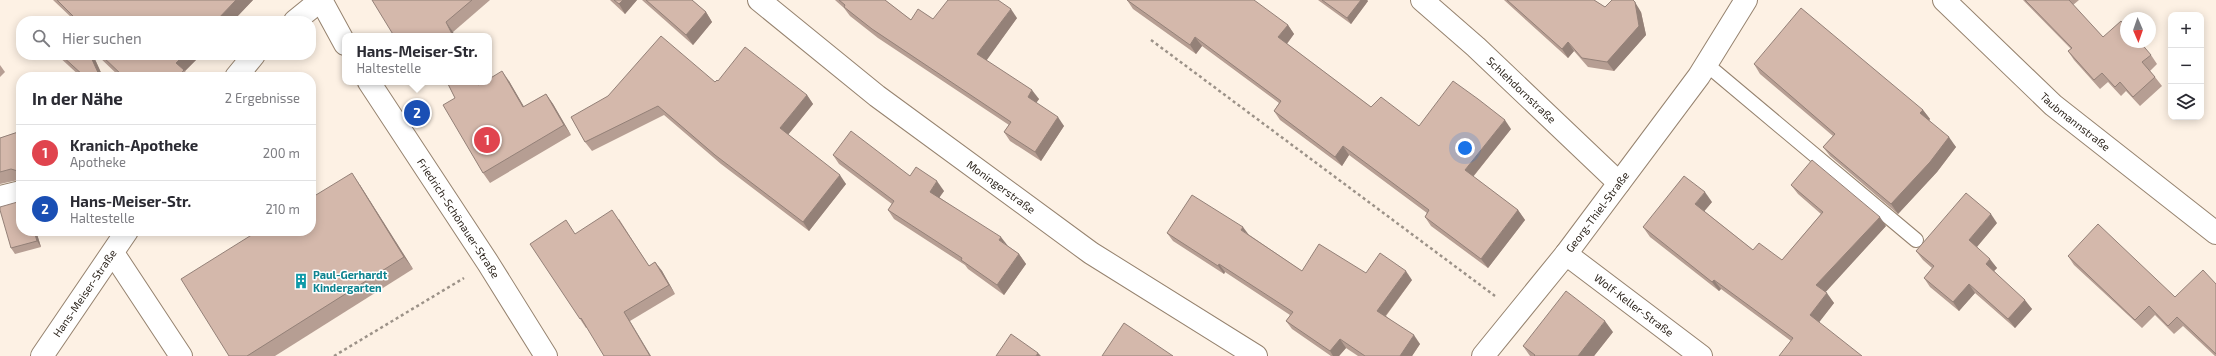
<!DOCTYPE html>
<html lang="de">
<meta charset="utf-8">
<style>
:root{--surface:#fff;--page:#f7f7f7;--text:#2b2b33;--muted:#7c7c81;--line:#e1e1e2;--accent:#975227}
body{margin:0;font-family:"Exo 2",sans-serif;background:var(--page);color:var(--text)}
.controls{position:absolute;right:12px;top:12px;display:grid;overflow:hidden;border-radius:8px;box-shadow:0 2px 10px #0003}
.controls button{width:36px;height:36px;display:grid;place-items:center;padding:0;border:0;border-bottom:1px solid var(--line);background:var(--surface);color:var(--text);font:20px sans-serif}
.compass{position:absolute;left:2120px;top:12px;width:36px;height:36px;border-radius:50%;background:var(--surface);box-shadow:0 2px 10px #0003;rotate:178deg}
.you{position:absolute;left:1465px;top:148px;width:14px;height:14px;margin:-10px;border:3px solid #fff;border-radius:50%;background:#1a73e8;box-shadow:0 0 0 6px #1a73e833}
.badge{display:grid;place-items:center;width:26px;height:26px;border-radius:50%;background:var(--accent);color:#fff;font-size:13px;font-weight:700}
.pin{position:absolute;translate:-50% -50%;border:2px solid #fff;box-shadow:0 1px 4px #0006}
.popup{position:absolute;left:342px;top:33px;width:150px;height:52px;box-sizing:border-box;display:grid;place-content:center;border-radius:8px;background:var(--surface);filter:drop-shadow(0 1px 3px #0005);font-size:13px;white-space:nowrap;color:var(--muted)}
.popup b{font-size:15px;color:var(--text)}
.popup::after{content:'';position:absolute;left:50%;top:100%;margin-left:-8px;border:8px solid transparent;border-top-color:var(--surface)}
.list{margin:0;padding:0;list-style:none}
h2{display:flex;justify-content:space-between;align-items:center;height:52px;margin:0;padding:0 16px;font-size:17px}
h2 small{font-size:13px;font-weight:400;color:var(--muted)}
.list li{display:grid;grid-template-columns:26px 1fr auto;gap:12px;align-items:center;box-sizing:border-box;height:56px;padding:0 16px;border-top:1px solid var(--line)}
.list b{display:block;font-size:15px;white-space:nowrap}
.list p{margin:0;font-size:13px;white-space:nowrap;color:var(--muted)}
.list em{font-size:13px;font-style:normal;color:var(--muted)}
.icon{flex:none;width:22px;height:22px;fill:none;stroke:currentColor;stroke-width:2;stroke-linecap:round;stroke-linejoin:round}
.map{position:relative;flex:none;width:2216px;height:356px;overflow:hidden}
.search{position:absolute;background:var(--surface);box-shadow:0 2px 10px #0003;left:16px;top:16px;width:300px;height:44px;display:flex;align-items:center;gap:10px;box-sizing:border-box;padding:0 14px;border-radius:16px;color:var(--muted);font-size:15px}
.panel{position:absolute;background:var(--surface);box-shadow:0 2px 10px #0003;left:16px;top:72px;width:300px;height:164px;border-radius:16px}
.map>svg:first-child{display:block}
</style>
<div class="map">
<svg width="2216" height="356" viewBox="0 0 2216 356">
<rect width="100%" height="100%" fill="#fdf1e4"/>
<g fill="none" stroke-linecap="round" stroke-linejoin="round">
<defs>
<path id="lane" d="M1706 64 1916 240"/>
<g id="street">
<path d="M321 0 345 44"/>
<path id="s1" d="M759 0 877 96 1091 253 1256 356"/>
<path id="s2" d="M1422 0 1476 47 1619 183"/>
<path id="s3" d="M1944 0 2053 105 2216 233"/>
<path d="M295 21 321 0"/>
<path d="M236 77 254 55"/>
<path id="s4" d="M369 82 488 263 546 356"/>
<path d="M0 197 21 192"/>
<path d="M113 253 181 356"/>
<path id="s5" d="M1566 254 1701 356"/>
<path id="s6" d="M42 356 127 231"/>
<path id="s7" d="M1483 356 1566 254 1699 76 1746 0"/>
</g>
</defs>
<use href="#lane" stroke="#96836f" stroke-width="16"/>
<use href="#street" stroke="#96836f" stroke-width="24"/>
<g stroke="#9c9288" stroke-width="2.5" stroke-dasharray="3 3" stroke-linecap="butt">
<path d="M1151 40 1495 296"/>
<path d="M334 356 464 278"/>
</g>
<use href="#lane" stroke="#fff" stroke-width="14"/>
<use href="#street" stroke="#fff" stroke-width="22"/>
</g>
<g fill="#b69e93">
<path d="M53 0H253L233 21H72L73 19Z"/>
<path d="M372 0H490L453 32Z"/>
<path d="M610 0H637L625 14Z"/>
<path d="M642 0H692L706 12 712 22 693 45Z"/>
<path d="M835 0H885L911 20 1017 18 986 60 1039 99 1036 103 1064 126 1041 161 1010 141 1004 132 1009 125 878 38 850 16 844 8Z"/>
<path d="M1127 0 1288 25 1294 34 1287 44 1371 107 1419 126 1511 129 1473 177 1518 210 1525 220 1488 268 1431 226 1425 217 1427 213 1349 155 1342 166 1280 120 1274 111 1279 103 1202 46 1196 54 1133 9Z"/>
<path d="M1318 0H1367L1368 1 1351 24Z"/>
<path d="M1504 0H1594L1605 7 1641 12 1646 35 1614 71 1588 67 1574 51 1568 58Z"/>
<path d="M2023 0H2079L2073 5 2103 37 2151 55 2157 64 2150 71 2155 77 2162 86 2140 106 2126 91 2121 96 2108 82 2100 89 2074 60 2068 51 2071 49Z"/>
<path d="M57 55H93L103 77H81Z"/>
<path d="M97 55H201L185 71 189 77H120Z"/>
<path d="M1754 64 1923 110 1930 119 1929 120 1956 147 1937 172 1898 214 1830 156 1823 147 1833 136 1760 74Z"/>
<path d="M0 65 5 72 0 77Z"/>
<path d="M509 81 524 107 546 94 553 104 571 135 490 183 483 173 455 98 447 82H478L480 84Z"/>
<path d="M718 81 807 95 813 104 788 135 846 184 809 231 721 164 664 115 592 151 585 142 571 117Z"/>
<path d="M21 131V180H18L0 184V138Z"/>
<path d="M833 155 910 176 944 191 939 197 1019 254 1026 264 1004 295 968 269 965 265 894 219 888 210 892 204 839 164Z"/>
<path d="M360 185 413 269 275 356H229Z"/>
<path d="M1791 185 1886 226 1825 292 1834 303 1819 322 1791 341 1721 289 1719 291 1650 237 1643 227 1712 202 1704 211 1753 250 1782 260 1821 214 1798 194Z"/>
<path d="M619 219 649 266 655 262 662 271 675 294 630 321 586 328 580 319 575 234Z"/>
<path d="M1997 223 1977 247 1997 268 1994 271 2032 309 2015 328 1975 293 1959 311 1930 287 1924 278 1932 268 1923 260 1916 251Z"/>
<path d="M36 231 41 247 15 254 11 248Z"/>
<path d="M1167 233 1248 234 1302 271 1366 273 1412 280 1386 316 1420 344 1412 356H1358L1346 348 1339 356H1331L1292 329 1286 321 1290 315 1225 272 1224 274 1173 241Z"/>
<path d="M2068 256 2175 297 2216 284V356H2215L2183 326 2174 334 2155 315 2142 328 2074 265Z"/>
<path d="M1613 332 1594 356H1530L1523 346Z"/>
</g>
<g fill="#948178">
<path d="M236 0H253L233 21H216Z"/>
<path d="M623 0H637L625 14 619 4Z"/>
<path d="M1361 0H1367L1368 1 1351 24 1347 18Z"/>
<path d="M1635 2 1641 12 1646 35 1614 71 1607 62Z"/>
<path d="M1011 9 1017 18 984 64 977 54Z"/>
<path d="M706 12 712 22 693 45 686 35Z"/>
<path d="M446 22 453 32 455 36H453Z"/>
<path d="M1288 25 1294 34 1285 46 1278 37Z"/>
<path d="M1195 37 1202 46 1196 54 1190 45Z"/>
<path d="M1568 42 1574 51 1568 58 1562 49Z"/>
<path d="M90 55H93L103 77H100Z"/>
<path d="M184 55H201L185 71 176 63Z"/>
<path d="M502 71 509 81 530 117 523 107Z"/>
<path d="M1032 90 1039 99 1034 106 1028 97Z"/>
<path d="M546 94 553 104 571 135 564 125Z"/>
<path d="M807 95 813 104 786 137 780 128Z"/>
<path d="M1923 110 1930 119 1927 123 1920 113Z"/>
<path d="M1058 117 1064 126 1041 161 1035 152Z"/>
<path d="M1505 120 1511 129 1471 179 1465 170Z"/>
<path d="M1949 137 1956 147 1937 172 1898 214 1891 204Z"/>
<path d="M1343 146 1349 155 1342 166 1335 157Z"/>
<path d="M352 173 360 185 413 269 404 257Z"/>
<path d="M840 175 846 184 809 231 803 222Z"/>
<path d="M937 181 944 191 937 201 930 192Z"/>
<path d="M1705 192 1712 202 1702 214 1695 204Z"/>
<path d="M1518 210 1525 220 1488 268 1481 259Z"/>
<path d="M1991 214 1997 223 1975 249 1969 240Z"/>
<path d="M1880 217 1886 226 1823 295 1816 285Z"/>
<path d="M1243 227 1249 235 1241 230Z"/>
<path d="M34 231H36L41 247 37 241Z"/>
<path d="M1001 237 1008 246 999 240Z"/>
<path d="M1019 254 1026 264 1004 295 997 285Z"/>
<path d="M1990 259 1997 268 1992 273 1986 264Z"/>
<path d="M655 262 662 271 675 294 669 285Z"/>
<path d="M1219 264 1225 272 1224 274 1218 266Z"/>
<path d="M1406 271 1412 280 1383 319 1377 311Z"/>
<path d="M1714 280 1721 289 1719 291 1712 282Z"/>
<path d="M1969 284 1975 293 1959 311 1953 302Z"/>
<path d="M1827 293 1834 303 1817 325 1810 315Z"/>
<path d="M2025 300 2032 309 2015 328 2008 319Z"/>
<path d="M624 312 630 321 651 356H650Z"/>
<path d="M1605 321 1613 332 1594 356H1578Z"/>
<path d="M1414 335 1420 344 1412 356H1400Z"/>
<path d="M1340 339 1346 348 1339 356H1333L1330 351Z"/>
<path d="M1038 353 1041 356H1036Z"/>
</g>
<g fill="#d4b8ab" stroke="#948178">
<path d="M57 0H236L216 21H72L75 18Z"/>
<path d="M372 0H472L446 22 453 36H394Z"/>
<path d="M614 0H623L619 4Z"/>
<path d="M646 0H692L706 12 686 35Z"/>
<path d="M839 0H885L911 20 918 9 933 19 948 0H998L1011 9 977 54 1032 90 1028 97 1058 117 1035 152 1004 132 1011 122 872 29 844 7 845 5Z"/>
<path d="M1127 0H1254L1288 25 1278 37 1371 107 1381 97 1419 126 1453 81 1478 99 1505 120 1465 170 1518 210 1481 259 1425 217 1429 210 1343 146 1335 157 1274 111 1281 101 1195 37 1190 45Z"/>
<path d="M1322 0H1361L1347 18Z"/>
<path d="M1507 0H1594L1605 7 1612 0H1633L1635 2 1639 26 1607 62 1582 58 1568 42 1562 49Z"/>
<path d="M2025 0H2069L2103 37 2121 21 2126 27V42H2140L2151 55 2142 62 2155 77 2133 97 2120 82 2115 87 2102 73 2094 80 2068 51 2072 48Z"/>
<path d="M1801 8 1923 110 1920 113 1949 137 1930 162 1891 204 1823 147 1835 134 1754 64Z"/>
<path d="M661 36 715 82 717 80 718 81 745 47 807 95 780 128 840 175 803 222 715 155 658 106 585 142 571 117 608 96Z"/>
<path d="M61 55H90L100 77H81L84 76Z"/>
<path d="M101 55H184L176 63 184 70 178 77H124Z"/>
<path d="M502 71 523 107 546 94 564 125 483 173 443 105 455 98 447 82H477L478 85 483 82H489V79Z"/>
<path d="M21 131V172L11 169 0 172V138Z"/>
<path d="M851 131 910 176 916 167 937 181 930 192 1001 237 999 240 1019 254 997 285 961 260 962 258 888 210 894 201 833 155Z"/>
<path d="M1812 160 1880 217 1816 285 1827 293 1810 315 1862 356H1779L1793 338 1714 280 1712 282 1643 227 1684 176 1705 192 1695 204 1753 250 1759 243 1782 260 1823 212 1791 185Z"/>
<path d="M352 173 404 257 247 356H229L181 279 258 231H311V198Z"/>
<path d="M1966 193 1991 214 1969 240 1990 259 1986 264 2025 300 2008 319 1969 284 1953 302 1924 278 1934 266 1916 251Z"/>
<path d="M1192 195 1243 227 1241 230 1302 271 1319 244 1366 273 1380 253 1406 271 1377 311 1414 335 1400 356H1365L1340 339 1330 351 1286 321 1293 312 1219 264 1218 266 1167 233Z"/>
<path d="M21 201V231H34L37 241 11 248 0 210V207Z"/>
<path d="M612 210 649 266 655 262 669 285 624 312 650 356H604L581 318 580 319 530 244 566 220 575 234Z"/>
<path d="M2098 224 2175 297 2203 270 2216 284V354L2177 317 2168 326 2149 306 2135 320 2068 256Z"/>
<path d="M1566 291 1605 321 1578 356H1534L1535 355 1523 346Z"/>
<path d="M1124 323 1173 356H1102Z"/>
<path d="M1011 334 1038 353 1036 356H996Z"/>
</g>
<defs>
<symbol id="building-bare" viewBox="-9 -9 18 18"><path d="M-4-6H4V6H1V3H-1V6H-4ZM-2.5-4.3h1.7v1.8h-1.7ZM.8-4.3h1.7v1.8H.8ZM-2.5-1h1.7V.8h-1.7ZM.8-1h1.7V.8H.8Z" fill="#0f9aa8" stroke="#fff" stroke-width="2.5" paint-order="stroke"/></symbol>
</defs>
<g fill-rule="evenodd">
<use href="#building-bare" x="290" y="270" width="22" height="22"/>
</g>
<g text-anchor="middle" stroke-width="3" stroke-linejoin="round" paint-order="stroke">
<g font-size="11" fill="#2e261e" stroke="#fff">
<text dy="4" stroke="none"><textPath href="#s2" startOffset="134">Schlehdornstraße</textPath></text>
<text dy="4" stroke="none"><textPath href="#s3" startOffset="179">Taubmannstraße</textPath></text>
<text dy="4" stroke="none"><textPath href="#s1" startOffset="306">Moningerstraße</textPath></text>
<text dy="4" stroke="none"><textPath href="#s7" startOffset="184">Georg-Thiel-Straße</textPath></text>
<text dy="4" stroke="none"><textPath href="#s4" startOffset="163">Friedrich-Schönauer-Straße</textPath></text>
<text dy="4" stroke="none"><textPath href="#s6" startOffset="76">Hans-Meiser-Straße</textPath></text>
<text dy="4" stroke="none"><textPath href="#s5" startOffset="85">Wolf-Keller-Straße</textPath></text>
</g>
<g font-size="11" font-weight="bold" fill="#0d838f" stroke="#fff" text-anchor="start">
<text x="313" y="279">Paul-Gerhardt<tspan x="313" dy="13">Kindergarten</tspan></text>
</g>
</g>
</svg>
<div class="controls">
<button>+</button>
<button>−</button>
<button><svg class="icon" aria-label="layers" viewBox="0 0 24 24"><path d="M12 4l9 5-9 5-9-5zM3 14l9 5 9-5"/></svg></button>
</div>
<svg class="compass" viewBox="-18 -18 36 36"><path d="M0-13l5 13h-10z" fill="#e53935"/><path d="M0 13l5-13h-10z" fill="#7c7c81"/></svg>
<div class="you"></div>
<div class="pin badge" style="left:487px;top:140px;background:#e0444e">1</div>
<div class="pin badge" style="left:417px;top:113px;background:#1a4fb4">2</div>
<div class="popup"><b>Hans-Meiser-Str.</b>Haltestelle</div>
<div class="search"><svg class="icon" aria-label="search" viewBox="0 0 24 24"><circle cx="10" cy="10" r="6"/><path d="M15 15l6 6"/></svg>Hier suchen</div>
<section class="panel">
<h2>In der Nähe<small>2 Ergebnisse</small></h2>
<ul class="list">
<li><span class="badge" style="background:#e0444e">1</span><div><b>Kranich-Apotheke</b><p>Apotheke</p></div><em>200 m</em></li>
<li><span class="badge" style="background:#1a4fb4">2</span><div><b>Hans-Meiser-Str.</b><p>Haltestelle</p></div><em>210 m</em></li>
</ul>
</section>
</div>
